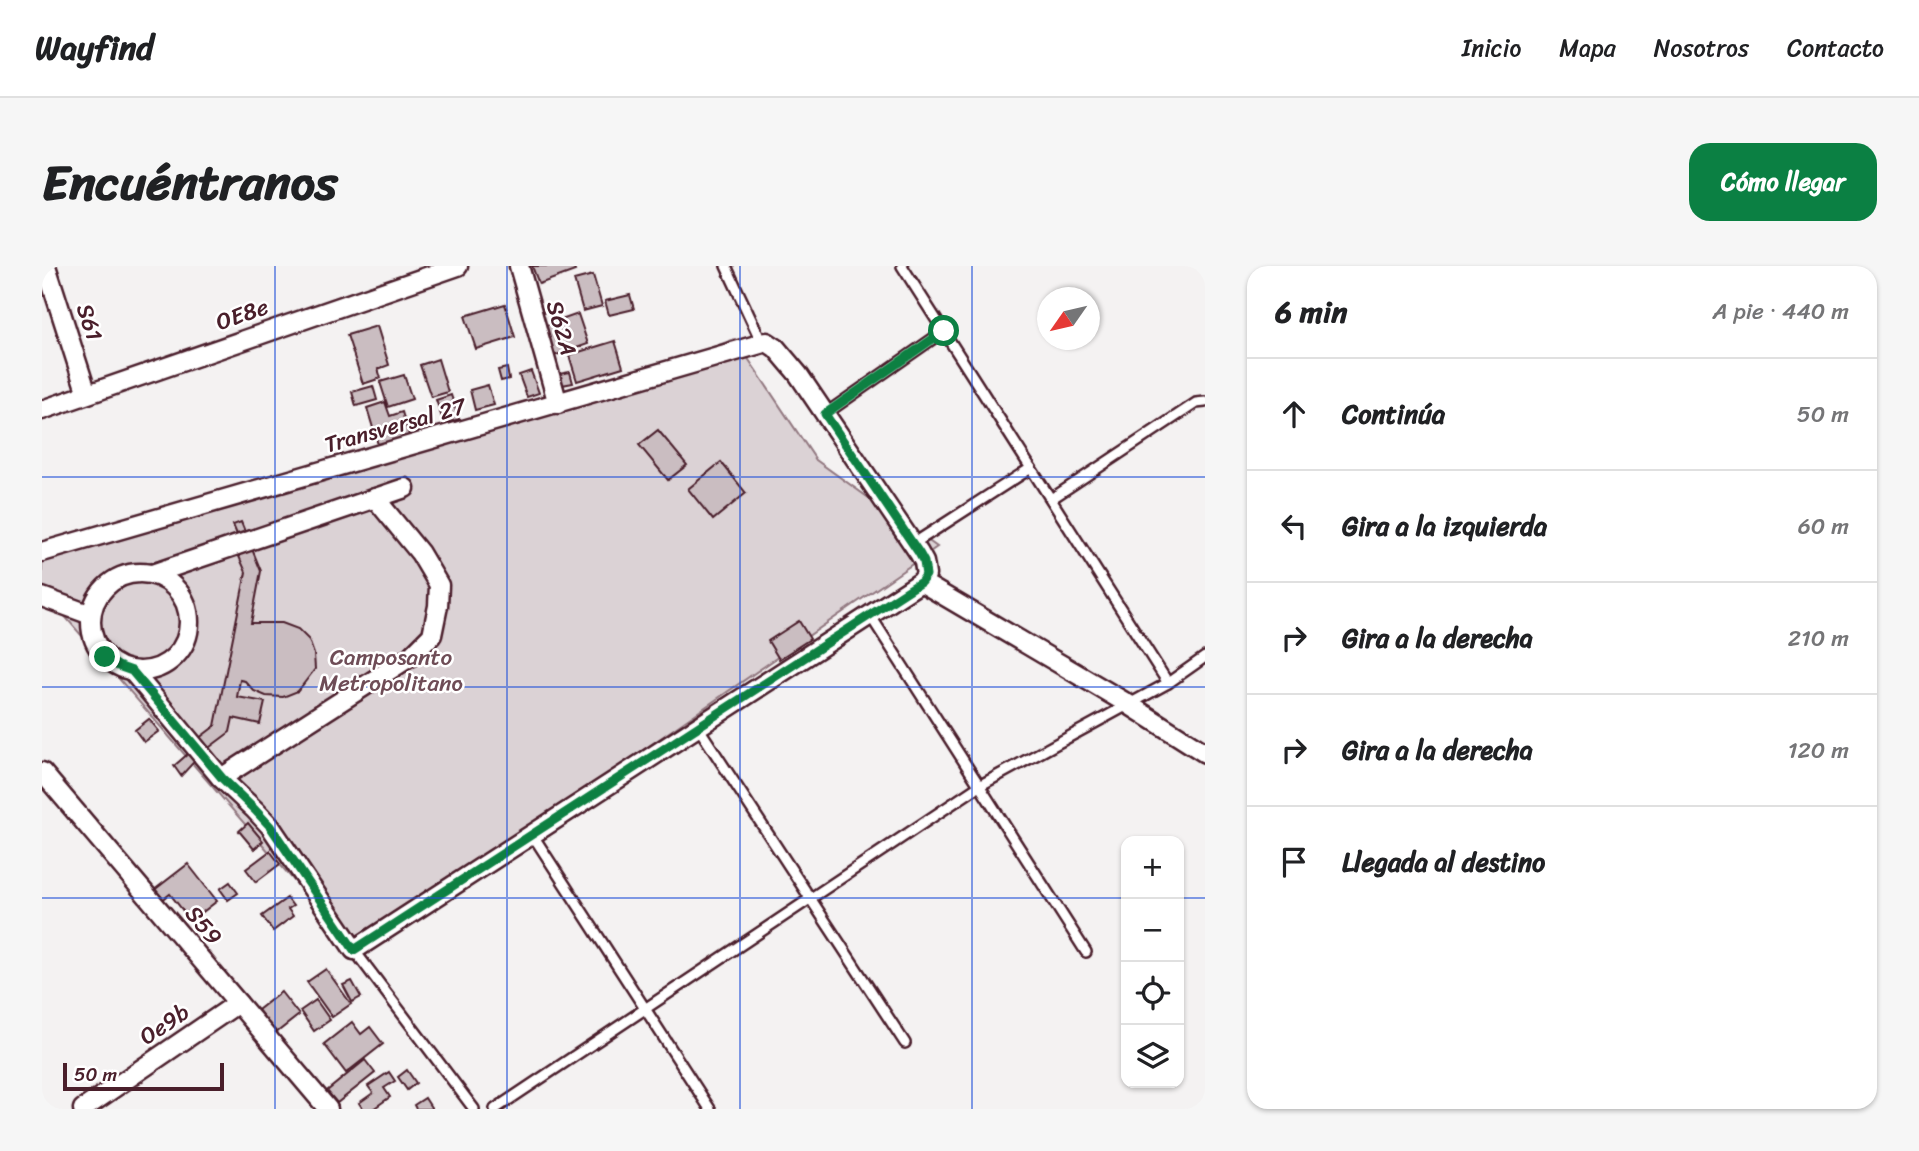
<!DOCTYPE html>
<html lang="es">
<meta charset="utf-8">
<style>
:root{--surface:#fff;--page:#f6f6f6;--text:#202124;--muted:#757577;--line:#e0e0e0;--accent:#0b8043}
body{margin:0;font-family:Sriracha,sans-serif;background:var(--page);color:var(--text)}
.controls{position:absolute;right:21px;bottom:21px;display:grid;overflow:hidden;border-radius:14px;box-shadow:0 2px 5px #0004}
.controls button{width:63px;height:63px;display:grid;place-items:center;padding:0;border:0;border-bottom:2px solid var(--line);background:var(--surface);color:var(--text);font:35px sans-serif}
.compass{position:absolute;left:995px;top:21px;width:63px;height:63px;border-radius:50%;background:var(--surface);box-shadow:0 2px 5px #0004;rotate:236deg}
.scale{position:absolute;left:21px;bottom:18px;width:161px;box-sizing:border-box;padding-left:7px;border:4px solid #4a1f2b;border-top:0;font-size:19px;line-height:24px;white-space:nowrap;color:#4a1f2b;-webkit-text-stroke:5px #fff;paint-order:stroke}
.stop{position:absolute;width:21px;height:21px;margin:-16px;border:5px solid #0b8043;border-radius:50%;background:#fff}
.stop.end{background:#0b8043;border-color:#fff;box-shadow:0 2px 7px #0008}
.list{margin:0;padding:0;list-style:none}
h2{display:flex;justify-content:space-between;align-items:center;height:91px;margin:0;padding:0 28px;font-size:30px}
h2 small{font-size:23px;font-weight:400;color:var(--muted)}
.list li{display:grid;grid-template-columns:46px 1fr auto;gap:21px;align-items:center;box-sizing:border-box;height:112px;padding:0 28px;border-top:2px solid var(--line)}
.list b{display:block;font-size:26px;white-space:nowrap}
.list em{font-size:23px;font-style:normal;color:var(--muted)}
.icon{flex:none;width:38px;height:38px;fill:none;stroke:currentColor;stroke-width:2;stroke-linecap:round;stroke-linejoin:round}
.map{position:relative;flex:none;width:1163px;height:843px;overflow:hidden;border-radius:21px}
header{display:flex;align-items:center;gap:42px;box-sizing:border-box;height:98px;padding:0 35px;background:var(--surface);border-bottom:2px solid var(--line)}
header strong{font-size:33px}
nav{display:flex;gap:38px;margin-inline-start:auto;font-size:24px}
.intro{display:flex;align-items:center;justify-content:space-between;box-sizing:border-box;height:168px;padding:0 42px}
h1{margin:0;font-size:49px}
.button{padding:18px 32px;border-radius:21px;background:var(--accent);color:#fff;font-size:24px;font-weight:700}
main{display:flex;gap:42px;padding:0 42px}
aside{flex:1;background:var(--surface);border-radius:21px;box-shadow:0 2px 5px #0004}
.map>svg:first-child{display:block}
</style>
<header>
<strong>Wayfind</strong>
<nav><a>Inicio</a><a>Mapa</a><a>Nosotros</a><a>Contacto</a></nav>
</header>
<div class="intro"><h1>Encuéntranos</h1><a class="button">Cómo llegar</a></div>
<main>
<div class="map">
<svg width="1163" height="843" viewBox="0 0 1163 843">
<rect width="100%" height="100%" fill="#f4f2f2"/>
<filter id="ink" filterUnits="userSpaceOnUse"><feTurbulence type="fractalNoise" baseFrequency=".0143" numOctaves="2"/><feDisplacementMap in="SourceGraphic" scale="14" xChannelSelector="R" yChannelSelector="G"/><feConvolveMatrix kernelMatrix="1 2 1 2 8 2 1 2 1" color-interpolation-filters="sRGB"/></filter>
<g filter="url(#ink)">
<path fill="#dbd2d5" stroke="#927880" stroke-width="2" d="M693 73 774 194 895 281 312 684 0 324V286L516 138Z"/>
<g fill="#cabdc1" stroke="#4a1f2b" stroke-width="2">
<path d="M490 0H531L533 5 497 18Z"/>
<path d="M551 9 560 40 541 45 532 14Z"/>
<path d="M588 29 592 43 567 49 563 35Z"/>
<path d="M463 38 473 71 434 83 423 50Z"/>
<path d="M536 48 546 78 509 91 499 61Z"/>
<path d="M335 60 347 99 336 103 339 112 321 118 305 69Z"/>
<path d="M573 75 581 101 535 115 527 89Z"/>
<path d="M396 93 406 126 389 131 378 99Z"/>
<path d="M465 102 467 113 459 115 456 104Z"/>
<path d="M489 105 497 127 485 131 477 109Z"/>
<path d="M528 106 531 117 520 119 517 108Z"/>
<path d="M362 109 370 133 346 141 338 116Z"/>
<path d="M446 119 452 139 433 144 428 124Z"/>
<path d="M331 120 335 134 314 140 310 126Z"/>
<path d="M409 129 417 153 402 158 394 134Z"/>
<path d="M343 136 348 150 360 146 368 172 337 182 325 142Z"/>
<path d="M388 152 392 164 374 169 371 157Z"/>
<path d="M616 164 645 199 626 214 597 179Z"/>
<path d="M679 196 704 227 671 254 646 223Z"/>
<path d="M199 256 219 305 209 357H240L256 363 267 374 272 388 273 403 256 425 241 431 224 430 212 425 203 415 198 414 195 431 223 436 218 458 191 452 188 466 160 487 139 510 132 500 155 480 152 476 173 460 204 306 195 286 201 283 191 259Z"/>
<path d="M757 355 768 373 737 393 726 375Z"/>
<path d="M107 453 117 465 102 476 93 464Z"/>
<path d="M206 557 221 575 212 583 197 565Z"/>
<path d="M228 585 238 598 214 616 204 603Z"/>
<path d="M146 598 175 635 149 655 128 628 119 635 111 625Z"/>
<path d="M188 616 196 627 186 634 178 623Z"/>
<path d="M245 632 251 640 246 643 251 650 231 665 220 650Z"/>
<path d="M284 703 309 738 290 751 265 716Z"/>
<path d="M310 715 319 731 310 736 301 719Z"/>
<path d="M239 726 257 749 234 767 216 744Z"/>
<path d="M274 734 288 754 272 765 258 745Z"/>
<path d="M310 756 319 768 328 761 341 778 304 807 282 778Z"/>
<path d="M323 794 333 807 295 837 285 825Z"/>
<path d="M365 804 374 817 365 824 356 811Z"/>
<path d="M347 806 353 815 342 822 348 831 331 843H321L317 837 331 827 326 820Z"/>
<path d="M383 832 390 843H374L372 839Z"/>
</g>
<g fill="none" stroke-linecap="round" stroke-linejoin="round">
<defs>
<g id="service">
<path d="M684 0 720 77"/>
<path d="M860 0 1126 417"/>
<path d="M783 148 902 65"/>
<path d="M1009 233 1154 137 1163 136"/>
<path d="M871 278 989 202"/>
<path d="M828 349 1044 686"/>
<path d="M656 461 863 777"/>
<path d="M490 568 668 843"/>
<path d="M312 684 432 843"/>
<path d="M453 843 937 520 1126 417 1163 391"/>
</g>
<g id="minor">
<path d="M4 0 45 128"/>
<path d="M477 0 516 138"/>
<path d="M0 144 416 0"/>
<path d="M0 286 725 76 734 82 756 108 877 287 882 296 884 309 879 316 312 684 228 560 213 544 179 512 90 405"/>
<circle cx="98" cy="356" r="49"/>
<path d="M110 308 363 222"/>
<path d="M879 316 1086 438 1163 487"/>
<path d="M0 331 49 349"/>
<path d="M0 506 286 843"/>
<path d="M179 512 368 391 390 369 396 340 397 319 378 287 333 232"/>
<path d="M41 843 196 737"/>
</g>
</defs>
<use href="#service" stroke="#4a1f2b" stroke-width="14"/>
<use href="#minor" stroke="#4a1f2b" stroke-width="23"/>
<use href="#service" stroke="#fff" stroke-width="9"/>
<use href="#minor" stroke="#fff" stroke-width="18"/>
</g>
</g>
<g fill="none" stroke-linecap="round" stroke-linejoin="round" filter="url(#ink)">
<path stroke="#0b8043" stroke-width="9" d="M63 391 76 400 90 405 180 512 213 544 228 560 312 684 879 316 884 309 882 296 877 287 783 148 902 65"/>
</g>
<path fill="none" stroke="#1d4ed8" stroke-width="2" stroke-opacity="0.55" d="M233 0V843M465 0V843M698 0V843M930 0V843M0 211H1163M0 421H1163M0 632H1084M1137 632H1163"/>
<g text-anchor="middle" stroke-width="5" stroke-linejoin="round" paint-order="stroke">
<g font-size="23" fill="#4a1f2b" stroke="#fff">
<text transform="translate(200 48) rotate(-19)" y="8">OE8e</text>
<text transform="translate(48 56) rotate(72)" y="8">S61</text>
<text transform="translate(520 62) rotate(74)" y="8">S62A</text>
<text transform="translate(353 159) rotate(-16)" y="8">Transversal 27</text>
<text transform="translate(162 659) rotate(50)" y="8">S59</text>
<text transform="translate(122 758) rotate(-34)" y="8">Oe9b</text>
</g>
<g font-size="23" fill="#6e4c56" stroke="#fff">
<text x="349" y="399">Camposanto<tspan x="349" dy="26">Metropolitano</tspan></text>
</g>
</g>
</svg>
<div class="controls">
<button>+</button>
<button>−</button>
<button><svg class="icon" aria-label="locate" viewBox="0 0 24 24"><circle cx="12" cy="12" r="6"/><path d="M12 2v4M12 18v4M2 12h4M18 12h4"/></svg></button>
<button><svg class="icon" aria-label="layers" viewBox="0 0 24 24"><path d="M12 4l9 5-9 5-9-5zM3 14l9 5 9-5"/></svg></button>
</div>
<svg class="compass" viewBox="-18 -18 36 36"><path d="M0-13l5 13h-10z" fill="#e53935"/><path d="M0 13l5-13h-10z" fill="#757577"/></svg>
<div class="scale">50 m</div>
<div class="stop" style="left:902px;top:65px"></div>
<div class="stop end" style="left:63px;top:391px"></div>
</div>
<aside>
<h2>6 min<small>A pie · 440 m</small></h2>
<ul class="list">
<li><svg class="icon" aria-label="ahead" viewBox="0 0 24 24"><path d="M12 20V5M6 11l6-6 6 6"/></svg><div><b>Continúa</b></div><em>50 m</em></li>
<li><svg class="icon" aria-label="left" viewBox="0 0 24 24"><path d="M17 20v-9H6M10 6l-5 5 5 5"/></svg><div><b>Gira a la izquierda</b></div><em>60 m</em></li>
<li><svg class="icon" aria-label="right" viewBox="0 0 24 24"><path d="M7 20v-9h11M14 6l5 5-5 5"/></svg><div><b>Gira a la derecha</b></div><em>210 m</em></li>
<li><svg class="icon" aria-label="right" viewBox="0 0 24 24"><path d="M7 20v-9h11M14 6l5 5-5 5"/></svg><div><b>Gira a la derecha</b></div><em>120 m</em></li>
<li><svg class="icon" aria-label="arrive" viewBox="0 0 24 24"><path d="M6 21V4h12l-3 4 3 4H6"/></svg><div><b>Llegada al destino</b></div></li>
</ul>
</aside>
</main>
